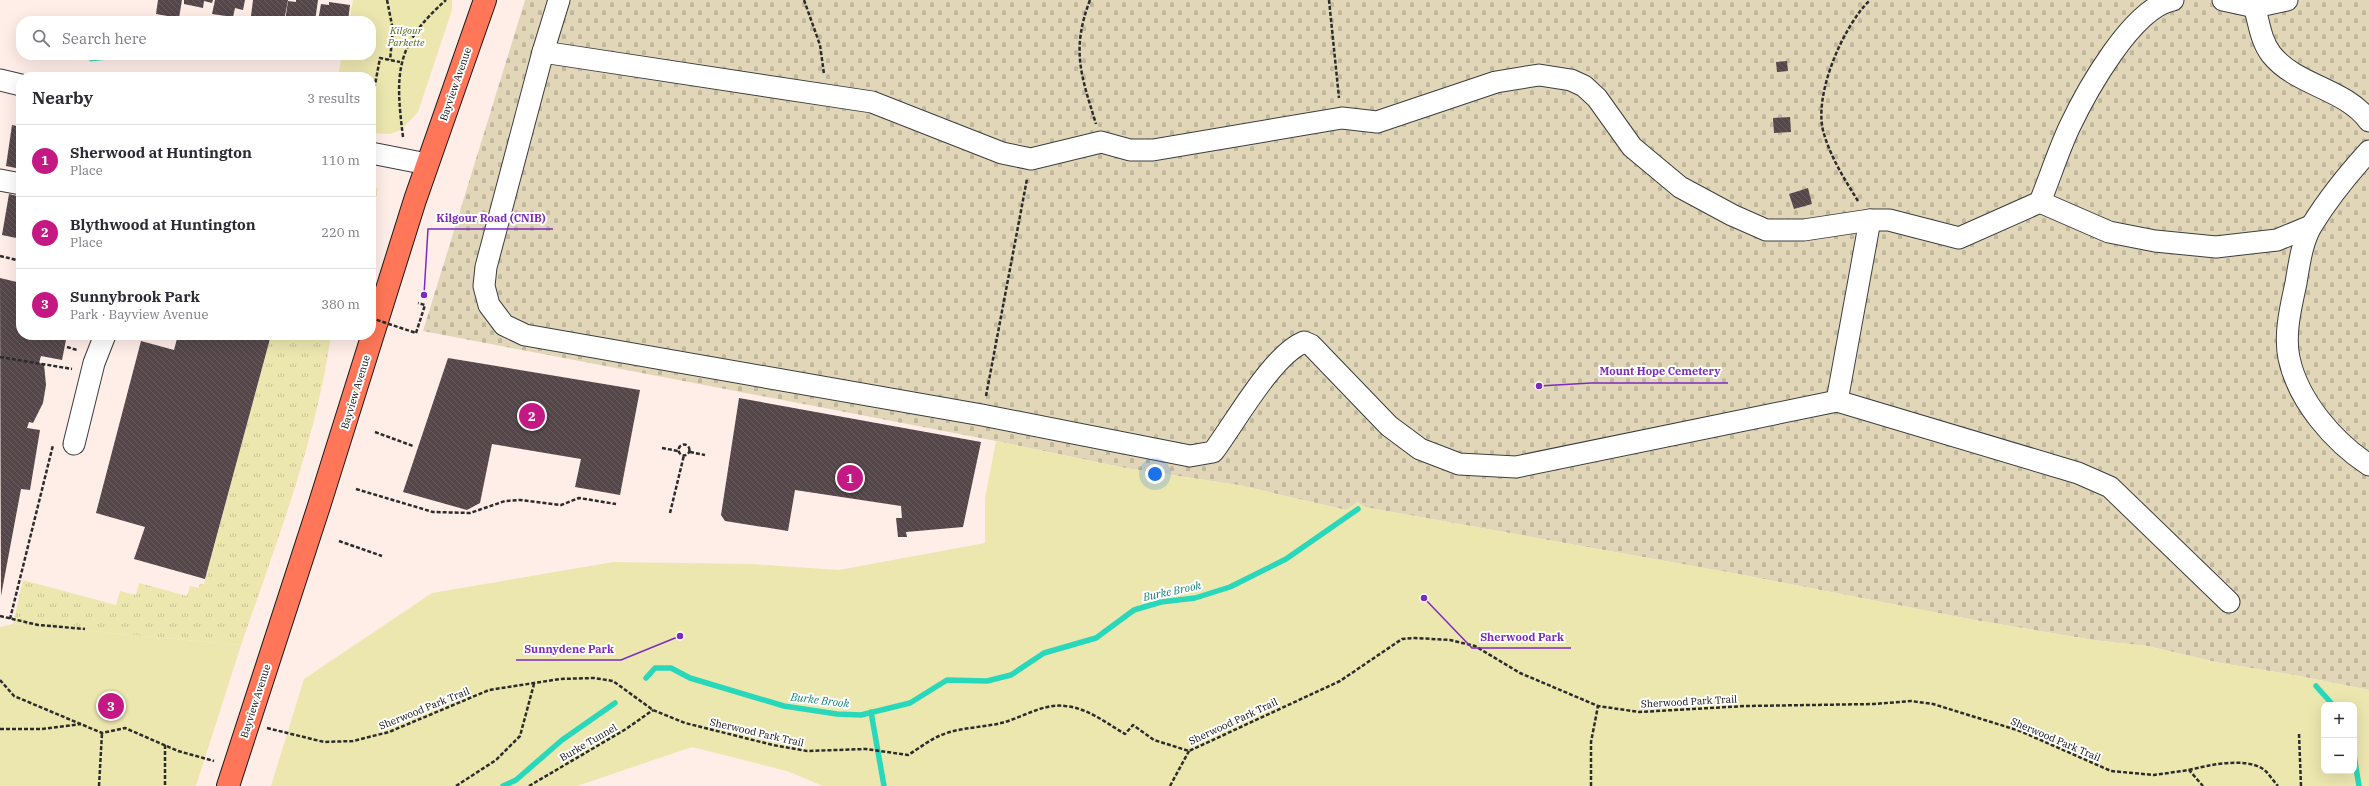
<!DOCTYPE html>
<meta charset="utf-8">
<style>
:root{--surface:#fff;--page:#f2f2f3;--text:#2b2b33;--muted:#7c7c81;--line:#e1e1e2;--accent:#c41982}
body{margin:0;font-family:"IBM Plex Serif",serif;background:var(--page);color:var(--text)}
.controls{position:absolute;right:12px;bottom:12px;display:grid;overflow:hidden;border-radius:8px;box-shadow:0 4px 16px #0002}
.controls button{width:36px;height:36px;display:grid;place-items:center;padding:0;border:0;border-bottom:1px solid var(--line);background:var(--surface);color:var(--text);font:20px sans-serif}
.you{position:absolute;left:1155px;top:474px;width:14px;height:14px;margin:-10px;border:3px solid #fff;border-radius:50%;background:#1a73e8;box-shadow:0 0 0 6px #1a73e833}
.badge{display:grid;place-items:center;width:26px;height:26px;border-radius:50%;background:var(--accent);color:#fff;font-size:13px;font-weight:700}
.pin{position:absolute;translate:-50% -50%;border:2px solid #fff;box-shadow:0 1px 4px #0006}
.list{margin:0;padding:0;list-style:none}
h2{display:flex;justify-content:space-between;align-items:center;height:52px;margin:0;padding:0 16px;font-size:17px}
h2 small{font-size:13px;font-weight:400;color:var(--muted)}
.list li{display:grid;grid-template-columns:26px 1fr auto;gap:12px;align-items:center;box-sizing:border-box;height:72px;padding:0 16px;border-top:1px solid var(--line)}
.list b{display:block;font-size:15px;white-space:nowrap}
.list p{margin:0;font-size:13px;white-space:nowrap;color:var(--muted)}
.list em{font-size:13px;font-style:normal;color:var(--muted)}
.icon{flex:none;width:22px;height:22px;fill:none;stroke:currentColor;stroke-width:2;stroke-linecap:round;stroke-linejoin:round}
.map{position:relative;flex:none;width:2369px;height:786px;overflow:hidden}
.search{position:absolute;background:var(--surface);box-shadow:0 4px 16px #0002;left:16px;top:16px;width:360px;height:44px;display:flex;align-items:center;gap:10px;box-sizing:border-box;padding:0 14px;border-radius:16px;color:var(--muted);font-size:15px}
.panel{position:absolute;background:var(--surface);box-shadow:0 4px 16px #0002;left:16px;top:72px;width:360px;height:268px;border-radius:16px}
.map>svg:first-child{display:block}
</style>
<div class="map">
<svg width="2369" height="786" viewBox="0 0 2369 786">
<defs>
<pattern id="grass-tufts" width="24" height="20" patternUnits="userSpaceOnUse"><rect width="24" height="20" fill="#ece7af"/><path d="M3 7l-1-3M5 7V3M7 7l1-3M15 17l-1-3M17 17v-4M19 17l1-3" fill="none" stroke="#c9c595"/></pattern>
<pattern id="cemetery-stones" width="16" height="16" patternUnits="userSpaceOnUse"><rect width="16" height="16" fill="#e1d7b8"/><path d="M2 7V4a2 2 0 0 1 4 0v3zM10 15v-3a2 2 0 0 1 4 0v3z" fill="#c0b79d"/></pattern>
<pattern id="building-back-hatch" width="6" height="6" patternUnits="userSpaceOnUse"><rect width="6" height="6" fill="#544649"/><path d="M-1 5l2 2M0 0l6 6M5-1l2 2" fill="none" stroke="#685c5f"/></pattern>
</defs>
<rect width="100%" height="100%" fill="#ffede8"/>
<g fill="url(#grass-tufts)">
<path d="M371 180 378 190 371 213Z"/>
<path d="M271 335H331C316 441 276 544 241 645L13 624 23 580 116 605 120 591 136 595 139 583 187 596 190 586 199 588 200 583 204 584Z"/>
</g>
<path fill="url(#cemetery-stones)" d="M525 0H2369V690L2294 675 2220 663 2147 646 2093 640 1974 620 1743 575 1364 507 1358 502 1346 510 1238 485 1125 468 996 441 423 331Z"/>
<g fill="#ece7af" fill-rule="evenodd">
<path d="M353 0H452V10L418 112 401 130 390 134 371 133V77H338L342 55H371V21H349Z"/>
<path d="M996 441 1125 468 1238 485 1346 510 1358 502 1364 507 1743 575 1974 620 2093 640 2147 646 2220 663 2294 675 2369 690V786H823L787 771 692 747 577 786H271L304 679 432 593 613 562 750 564 839 570 985 543V498ZM2324 705H2354V771H2324Z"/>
<path d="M13 624 241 645 196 786H0V627Z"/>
</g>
<path fill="#a8fbeb" stroke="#29d8ba" d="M89 55H110L109 59 90 61Z"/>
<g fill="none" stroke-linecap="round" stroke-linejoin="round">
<g stroke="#29d8ba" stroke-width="5.5">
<path d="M646 678 655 668H671L690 678 784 706 837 714 861 715 910 703 947 680 987 681 1011 675 1044 653 1096 638 1134 610 1161 602 1195 598 1230 587 1286 559 1358 509"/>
<path d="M2316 686 2333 705"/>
<path d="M871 712 884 786"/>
<path d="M2354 755 2359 786"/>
<path d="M503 786 516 780 562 740 615 703"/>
</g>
</g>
<g fill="url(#building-back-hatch)">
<path d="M158 0H182L179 18 156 14Z"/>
<path d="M184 0H213L212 3 204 1 203 8 184 4Z"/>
<path d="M215 0H245L243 10 235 8 233 17 212 14Z"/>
<path d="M253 0H288L284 21H273V19L251 16Z"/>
<path d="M296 0H318L315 21H285L288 1 296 2Z"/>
<path d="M329 2 350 5 348 21H318L321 4 329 5Z"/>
<path d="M1787 61 1788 71 1777 72 1776 62Z"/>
<path d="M1790 117 1791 132 1774 133 1773 118Z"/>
<path d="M12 125 21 127V169L6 166Z"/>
<path d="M1808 188 1812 204 1794 209 1789 194Z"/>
<path d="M9 194 21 197V239L2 235Z"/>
<path d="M0 278 21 283V335H67L62 360 41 356 39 363 44 364 46 385 43 403 33 423 29 422 27 428 40 430 30 490 21 489 1 596Z"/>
<path d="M178 335H271L205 579 134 559 145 527 96 513 141 341 174 350Z"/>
<path d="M448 358 640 390 620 495 575 487 581 459 492 444 480 503 467 510 403 492Z"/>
<path d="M739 398 981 442 963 527 906 532 907 537H898L896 518H902L901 506 795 490 788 531 725 521 721 515Z"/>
</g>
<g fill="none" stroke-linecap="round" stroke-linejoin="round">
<defs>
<g id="minor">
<path d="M559 0 543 52 486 267 484 286 489 305 504 325 525 335 982 415 1190 456 1213 452C1235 423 1272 355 1304 342L1311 345 1389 426 1420 449 1459 464 1516 467 1837 401 2078 473 2110 487 2229 602"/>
<path d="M2223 0 2255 7 2287 0"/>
<path d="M2252 0C2259 18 2259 38 2271 54 2296 86 2345 88 2369 121"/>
<path d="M543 52 872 102 1002 153 1031 159 1101 142 1130 150H1153L1342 118 1377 122 1496 82 1539 75 1571 80 1584 86 1597 98 1632 147 1680 187 1732 215 1766 230H1804L1870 220H1889L1959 238 2040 202C2050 177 2058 152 2069 128 2086 92 2132 8 2173 0"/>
<path d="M0 80 21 85"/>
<path d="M2369 151C2349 173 2328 199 2312 225 2302 241 2299 265 2296 283 2291 306 2284 334 2289 358 2298 401 2334 442 2369 465"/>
<path d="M371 153 427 164"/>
<path d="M0 180 21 184"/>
<path d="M2040 202 2109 232 2155 241 2216 247 2277 240 2311 226"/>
<path d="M1837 401 1870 220"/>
<path d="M74 444 94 363 105 335"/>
</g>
<path id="major" d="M228 786 319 506 415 200 485 0"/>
</defs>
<use href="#minor" stroke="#3d3d3d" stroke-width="23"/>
<use href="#major" stroke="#1b1b1b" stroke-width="24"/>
<g stroke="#2c2c2c" stroke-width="2.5" stroke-dasharray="4 2" stroke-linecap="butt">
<path d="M387 0 393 30 390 60"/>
<path d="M804 0 820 45 824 74"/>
<path d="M1090 0C1071 50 1081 75 1096 124"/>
<path d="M1329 0 1339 98"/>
<path d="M371 106 380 58 400 62"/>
<path d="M403 137C395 73 395 45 446 0"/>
<path d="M1858 201C1845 180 1831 158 1824 134 1812 97 1843 26 1870 0"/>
<path d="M0 256 21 261"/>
<path d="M416 333 425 305 418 303"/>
<path d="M67 347 77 350"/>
<path d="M0 357 72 369"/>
<path d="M986 396 1027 179"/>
<path d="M375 432 413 446"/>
<circle cx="684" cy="450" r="5.5"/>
<path d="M662 448 678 451"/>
<path d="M690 452 705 455"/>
<path d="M356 489 433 512 470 513 505 501 520 500 561 505 579 498 616 504"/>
<path d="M670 513 684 455"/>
<path d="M339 541 382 556"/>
<path d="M0 616 38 625 85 629"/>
<path d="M10 619 53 445"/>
<path d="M0 680 14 696 102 733 125 728 178 751 214 761"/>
<path d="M267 728 324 742 353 741 389 732 489 690 560 679 594 678 613 681 653 710 685 723 773 745 807 751 866 749 908 755C918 749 928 741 939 736 959 727 981 728 1001 723 1022 718 1043 703 1065 706 1088 708 1106 723 1125 734L1133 725 1154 740 1189 751 1340 681 1402 639 1415 638 1450 640 1475 646 1520 673 1598 706 1639 712 1746 706 1874 704 1911 701 1933 704 2020 731 2111 771 2154 775 2189 770 2203 786"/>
<path d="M0 729H42L81 724"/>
<path d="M2299 734 2301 786"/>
<path d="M165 745V786"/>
<path d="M2189 770C2209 765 2245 757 2263 769 2269 773 2273 781 2278 786"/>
<path d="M99 786 102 733"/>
<path d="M456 786 496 760 520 736 534 684"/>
<path d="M529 786 626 729 653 710"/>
<path d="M1170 786 1189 751"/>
<path d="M1591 786V742L1598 706"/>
</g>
<use href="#minor" stroke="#fff" stroke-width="21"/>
<use href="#major" stroke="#ff7758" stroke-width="22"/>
<path stroke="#2c2c2c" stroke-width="2.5" stroke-dasharray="4 2" stroke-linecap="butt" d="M371 318 416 333"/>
</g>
<g text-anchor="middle" stroke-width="4" stroke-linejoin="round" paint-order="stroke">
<g font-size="10" font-style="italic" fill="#546617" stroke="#fff">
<text x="406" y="34">Kilgour<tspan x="406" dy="12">Parkette</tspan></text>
</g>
<g font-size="10" fill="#0a0a0a" stroke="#fff">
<text transform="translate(455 84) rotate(-71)" y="4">Bayview Avenue</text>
<text transform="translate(355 392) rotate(-73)" y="4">Bayview Avenue</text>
<text transform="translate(255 701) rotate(-72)" y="4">Bayview Avenue</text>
<text transform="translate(1689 701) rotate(-3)" y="4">Sherwood Park Trail</text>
<text transform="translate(424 708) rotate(-22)" y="4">Sherwood Park Trail</text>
<text transform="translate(1233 721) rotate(-25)" y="4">Sherwood Park Trail</text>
<text transform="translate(757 732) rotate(13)" y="4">Sherwood Park Trail</text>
<text transform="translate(2056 739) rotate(23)" y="4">Sherwood Park Trail</text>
<text transform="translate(588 742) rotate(-30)" y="4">Burke Tunnel</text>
</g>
<g font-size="11" font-style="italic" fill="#0d7f70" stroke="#fff">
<text transform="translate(1172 591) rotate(-12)" y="4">Burke Brook</text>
<text transform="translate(820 700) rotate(7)" y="4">Burke Brook</text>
</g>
</g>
<path fill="none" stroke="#7b2cbf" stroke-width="1.5" d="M424 295L428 229H553M1539 386L1591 383H1728M1424 598L1472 648H1571M680 636L621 660H516"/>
<g fill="#7b2cbf" stroke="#fff" stroke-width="1.5">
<circle cx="424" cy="295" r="4"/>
<circle cx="1539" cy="386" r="4"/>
<circle cx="1424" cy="598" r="4"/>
<circle cx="680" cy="636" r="4"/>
</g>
<g font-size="11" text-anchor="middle" font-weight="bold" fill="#7b2cbf" stroke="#fff" stroke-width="4" stroke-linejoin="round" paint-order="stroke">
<text x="491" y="222">Kilgour Road (CNIB)</text>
<text x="1660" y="375">Mount Hope Cemetery</text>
<text x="1522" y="641">Sherwood Park</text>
<text x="569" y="653">Sunnydene Park</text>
</g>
</svg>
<div class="controls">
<button>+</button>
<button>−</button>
</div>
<div class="you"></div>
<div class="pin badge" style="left:850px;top:478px">1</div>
<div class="pin badge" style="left:532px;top:416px">2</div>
<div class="pin badge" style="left:111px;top:706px">3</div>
<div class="search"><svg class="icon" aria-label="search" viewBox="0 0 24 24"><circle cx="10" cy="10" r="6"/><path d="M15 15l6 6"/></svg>Search here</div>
<section class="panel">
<h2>Nearby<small>3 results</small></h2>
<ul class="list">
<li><span class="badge">1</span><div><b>Sherwood at Huntington</b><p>Place</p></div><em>110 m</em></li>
<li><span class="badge">2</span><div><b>Blythwood at Huntington</b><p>Place</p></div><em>220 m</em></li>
<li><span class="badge">3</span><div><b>Sunnybrook Park</b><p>Park · Bayview Avenue</p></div><em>380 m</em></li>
</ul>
</section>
</div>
